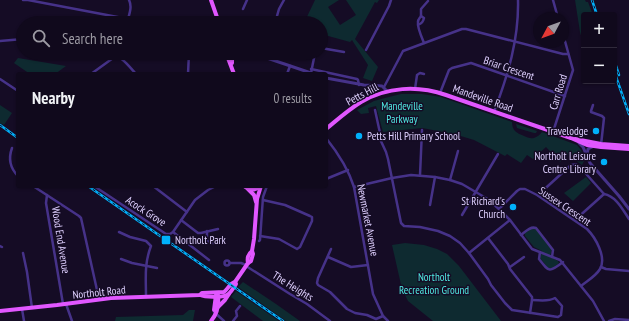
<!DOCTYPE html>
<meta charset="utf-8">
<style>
:root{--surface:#10091c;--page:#191225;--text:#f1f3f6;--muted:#9c9aa3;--line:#302a3b}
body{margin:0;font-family:"PT Sans Narrow",sans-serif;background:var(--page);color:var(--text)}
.controls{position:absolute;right:12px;top:12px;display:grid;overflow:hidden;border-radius:4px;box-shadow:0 1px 3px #0004}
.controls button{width:36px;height:36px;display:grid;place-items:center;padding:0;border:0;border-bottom:1px solid var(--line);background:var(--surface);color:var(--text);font:20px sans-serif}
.compass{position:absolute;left:533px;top:12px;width:36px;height:36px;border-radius:50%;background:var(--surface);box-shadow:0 1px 3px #0004;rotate:229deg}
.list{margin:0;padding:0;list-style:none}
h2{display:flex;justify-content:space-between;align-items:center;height:52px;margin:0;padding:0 16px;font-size:17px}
h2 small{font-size:13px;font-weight:400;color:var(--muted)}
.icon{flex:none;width:22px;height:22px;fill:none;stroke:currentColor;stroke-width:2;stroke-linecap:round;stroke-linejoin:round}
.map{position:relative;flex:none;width:629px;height:321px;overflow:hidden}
.search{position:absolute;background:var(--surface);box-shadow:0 1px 3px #0004;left:16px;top:16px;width:312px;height:44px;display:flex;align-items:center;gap:10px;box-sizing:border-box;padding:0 14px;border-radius:22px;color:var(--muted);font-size:15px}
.panel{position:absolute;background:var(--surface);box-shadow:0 1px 3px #0004;left:16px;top:72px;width:312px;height:116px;border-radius:4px}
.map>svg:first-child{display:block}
</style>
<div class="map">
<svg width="629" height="321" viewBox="0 0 629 321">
<rect width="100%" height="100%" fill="#150c25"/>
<g fill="#0e2a30">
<path d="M315 0H339L328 7 340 25 356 15 346 0H379L377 3 375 2 355 39 378 67 372 81 363 78 368 65 352 40 350 42 321 34V23H304Z"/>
<path d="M575 0H585L586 2H588L593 15H584V46L580 32Z"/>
<path d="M18 58 66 66 55 74H30L14 63Z"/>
<path d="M401 94H422L441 97 512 122C512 130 516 133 524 136 527 137 530 139 534 138 537 137 540 135 542 132L577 145 581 150 584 161 582 165 568 155 560 162 546 147 533 159 527 155 521 163 507 154 505 156 474 140 454 134 422 128 383 132 376 106 368 108 369 113 361 114 357 110 374 101 385 98Z"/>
<path d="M0 105 12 113 4 125 0 123Z"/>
<path d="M516 124 537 131 536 133H534L517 128Z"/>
<path d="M586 177 591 183 573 201 564 193Z"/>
<path d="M534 228 537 230 552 249 550 257 558 261 559 263 558 264 553 268H548L540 258 542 251 534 247 525 236V233L531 229Z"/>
<path d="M405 243 424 245 437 249 447 254 459 266 501 321H433L408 301 402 289 392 245Z"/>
<path d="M243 282 276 304 300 321H286L238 287Z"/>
<path d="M236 291 279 321H263L231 297Z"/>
<path d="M189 310H195L193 321H115L116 317 183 315Z"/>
</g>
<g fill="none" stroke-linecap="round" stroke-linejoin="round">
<g stroke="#463289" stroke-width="2.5">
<path d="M23 0H28L128 19 141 23"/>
<path d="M553 0 558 18"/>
<path d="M243 9 247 0"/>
<path d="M421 16V9L428 1"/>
<path d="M128 19C130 12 132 6 129 0"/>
<path d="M275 23 279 9 284 0"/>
<path d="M418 25C422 23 423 22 424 18L421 16C420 18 418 19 418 22 417 27 422 38 424 43"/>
<path d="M0 41 23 39"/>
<path d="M321 48 344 52"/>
<path d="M366 50 389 6 391 0"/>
<path d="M108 53C121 55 128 65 136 74"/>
<path d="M311 69 357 79 358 80 359 85"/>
<path d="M311 73 315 53"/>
<path d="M91 74 120 53"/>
<path d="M188 74 189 53"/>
<path d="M287 74 290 66"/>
<path d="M0 79 18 91"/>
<path d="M384 87 403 51 462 29H466L563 54H568"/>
<path d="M415 89 417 75 420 73 424 74"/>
<path d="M440 93 449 70 452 68 471 63 565 96"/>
<path d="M593 105 591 111V112L602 116 604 118 601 145"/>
<path d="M375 110 380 133 379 135 380 139 386 152 388 159 401 223 404 226 420 227 438 231 450 236 460 243 469 253 488 279 491 285 505 303 512 310 558 317 561 315 562 306 555 298C548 302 540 300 532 300"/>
<path d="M494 112C508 75 519 39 518 0"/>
<path d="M553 132 573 70 563 34"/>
<path d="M326 138C338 153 348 168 354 187L373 294 383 316 388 321"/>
<path d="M12 148C8 159 10 168 18 176"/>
<path d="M420 175 422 130"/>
<path d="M326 179 348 170"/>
<path d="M450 180 458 151"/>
<path d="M33 186 79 216 81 218 99 299"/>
<path d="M94 186 166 234H170L173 232 195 200 208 190 216 186"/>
<path d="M153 186 187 212"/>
<path d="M354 187 392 178 411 175 435 177 450 180 462 184 486 198 499 209 510 220 532 249 560 260 593 301 604 321"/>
<path d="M604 194C616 196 623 210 629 219"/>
<path d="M47 195 46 203 63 304"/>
<path d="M538 195 571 165C575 164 577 164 580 167L604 194"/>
<path d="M430 205 435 177"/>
<path d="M499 209 517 191 520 189H525L537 195 587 229C595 237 607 257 600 269 596 276 587 281 581 286"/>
<path d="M462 215 498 154"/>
<path d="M181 220 198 233H201L218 229"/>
<path d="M575 220 604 194"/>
<path d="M119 232 130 237 146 241 151 246C144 264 146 278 146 297"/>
<path d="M173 232 209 260"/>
<path d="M521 235C525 232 530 226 536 228L553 250 552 257"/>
<path d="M260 236 279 239 297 249 300 247 312 221V217L310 216 285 205 263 200"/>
<path d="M488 238 508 264 510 269 532 297V300L530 313"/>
<path d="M204 240 213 243"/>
<path d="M207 241V231"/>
<path d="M259 241 260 240 263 197 267 186"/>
<path d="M0 246 2 247"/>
<path d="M331 249 318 278 317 283 318 285 330 292 347 309 355 313 367 315 376 319 383 316"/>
<path d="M540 252 539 259C549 272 549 273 563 262"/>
<path d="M23 253 27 272 32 308"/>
<path d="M469 253 510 220"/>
<path d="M328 257 351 267 368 265"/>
<path d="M121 259 132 263 157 268"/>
<circle cx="227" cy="263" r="2.5"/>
<path d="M230 263H241L246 265"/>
<path d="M246 266 290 294 307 304 330 321"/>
<path d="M510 267 524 257"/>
<path d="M601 267 606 269 629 271"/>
<path d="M66 304 72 321"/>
<path d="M22 309 24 321"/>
<path d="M214 312 224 321"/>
<path d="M233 321 237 316 236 311 240 306"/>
<path d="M609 321 615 319 629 320"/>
</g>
<g stroke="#463289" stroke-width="3">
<path d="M252 53 314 74"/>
<path d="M326 78 364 85 382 86 387 91"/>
<path d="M579 143 583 147 590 163 619 196 629 209"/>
<path d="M587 155 588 149 594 146"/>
</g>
<g stroke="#e157ff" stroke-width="4">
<path d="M211 0 219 23"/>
<path d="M223 53 228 58 234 74"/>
<path d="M232 63V58L234 53"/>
<path d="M326 129C337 120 348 110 361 102 387 87 417 85 446 95L571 138 587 145 601 147 629 149"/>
<path d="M575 139 601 144 629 146"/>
<path d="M244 186C250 191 255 191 261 186"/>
<path d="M248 189 254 195 256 202"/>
<path d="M248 263C247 258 248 254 252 251"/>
<path d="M200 295C205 297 221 298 227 295 231 293 233 288 236 284L235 282"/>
<path d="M218 307 225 300 229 294"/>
<path d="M214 310 216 295"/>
<path d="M0 311 57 305 111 298 200 295 202 293 224 292C228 289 230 283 235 282L248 263 251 261 253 254 252 251 254 239 257 199 261 186"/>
<path d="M211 321C217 314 219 304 218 295"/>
</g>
<defs>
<g id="rail">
<path d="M592 0 597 15"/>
<path d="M614 60 619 75"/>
<path d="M614 71 629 114"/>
<path d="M0 125 18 138"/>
<path d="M88 186 283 321"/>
</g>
</defs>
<use href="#rail" stroke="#00b1fb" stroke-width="2.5"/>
<use href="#rail" stroke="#150c25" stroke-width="1" stroke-dasharray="3" stroke-linecap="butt"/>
</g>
<g fill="#00b1fb" stroke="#150c25" stroke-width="1.5">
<circle cx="596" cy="131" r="4"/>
<circle cx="359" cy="136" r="4"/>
<circle cx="604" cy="162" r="4"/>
<circle cx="513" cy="207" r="4"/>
<rect x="161" y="235" width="10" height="10" rx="2"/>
</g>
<g text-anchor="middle" stroke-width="3" stroke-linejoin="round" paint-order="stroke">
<g font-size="11" fill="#dfd0ff" stroke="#150c25">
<text transform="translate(509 68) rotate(19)" y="4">Briar Crescent</text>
<text transform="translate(558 92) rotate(-73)" y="4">Carr Road</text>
<text transform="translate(362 94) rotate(-28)" y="4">Petts Hill</text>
<text transform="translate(483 98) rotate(19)" y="4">Mandeville Road</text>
<text transform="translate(565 206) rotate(34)" y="4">Sussex Crescent</text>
<text transform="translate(146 211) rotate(33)" y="4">Acock Grove</text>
<text transform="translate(368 220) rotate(79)" y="4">Newmarket Avenue</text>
<text transform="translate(61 240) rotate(81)" y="4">Wood End Avenue</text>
<text transform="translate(293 286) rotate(32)" y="4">The Heights</text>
<text transform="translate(99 292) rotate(-6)" y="4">Northolt Road</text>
</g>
<g font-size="11" fill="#50ebe3" stroke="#150c25">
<text x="402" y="110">Mandeville<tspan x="402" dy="13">Parkway</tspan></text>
<text x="434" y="281">Northolt<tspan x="434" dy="13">Recreation Ground</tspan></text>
</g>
<g font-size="11" fill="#dfd0ff" stroke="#150c25" text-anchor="end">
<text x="588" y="135">Travelodge</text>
<text x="367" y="140" text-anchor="start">Petts Hill Primary School</text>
<text x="596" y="160">Northolt Leisure<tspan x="596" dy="13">Centre Library</tspan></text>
<text x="505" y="205">St Richard's<tspan x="505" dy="13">Church</tspan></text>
<text x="175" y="244" text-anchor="start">Northolt Park</text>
</g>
</g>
</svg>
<div class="controls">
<button>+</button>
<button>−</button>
</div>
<svg class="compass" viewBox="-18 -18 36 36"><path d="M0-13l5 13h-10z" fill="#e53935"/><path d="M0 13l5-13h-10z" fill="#9c9aa3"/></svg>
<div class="search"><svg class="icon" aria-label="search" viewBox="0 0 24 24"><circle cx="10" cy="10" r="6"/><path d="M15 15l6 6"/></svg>Search here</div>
<section class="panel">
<h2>Nearby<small>0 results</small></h2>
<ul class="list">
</ul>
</section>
</div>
